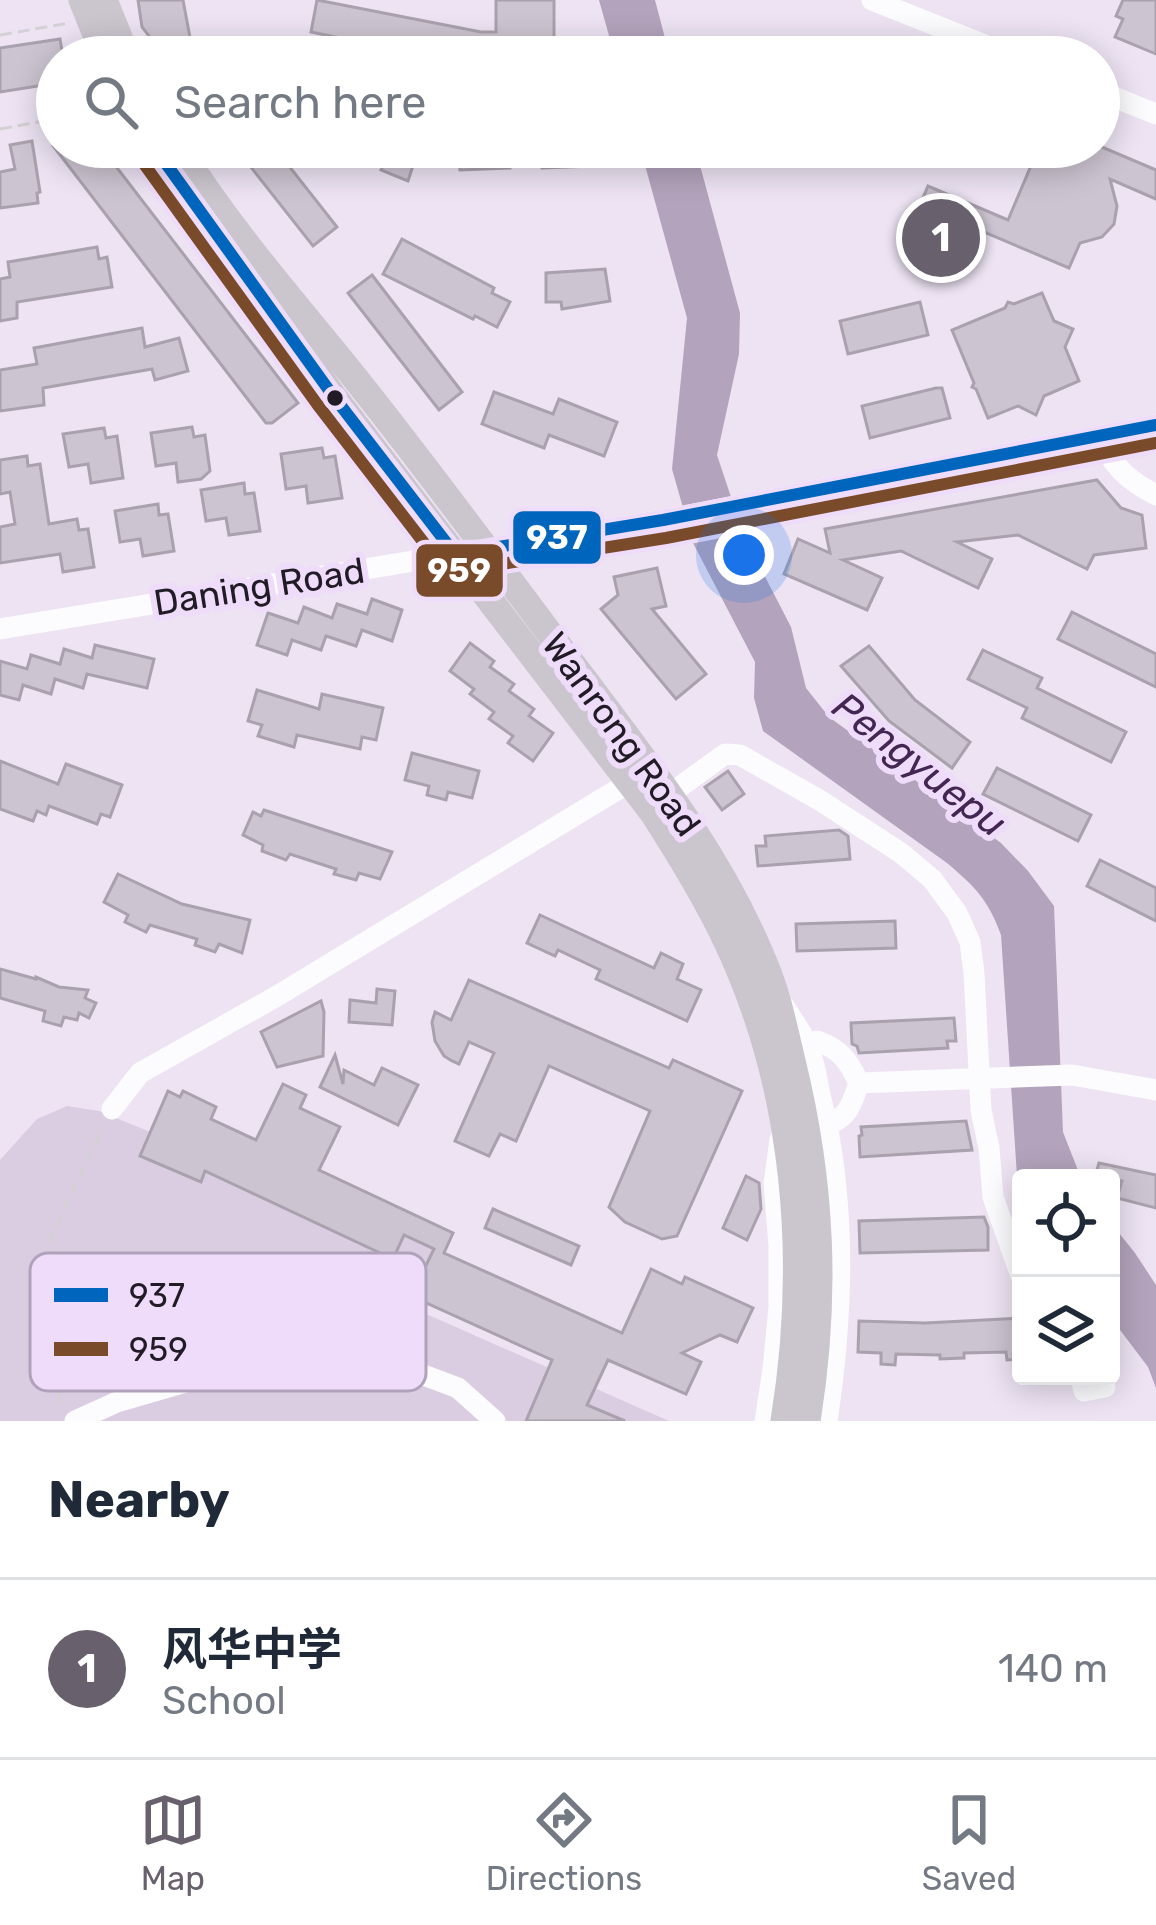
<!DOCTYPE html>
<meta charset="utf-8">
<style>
:root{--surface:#fff;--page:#f2f2f3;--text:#1f2937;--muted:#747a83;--line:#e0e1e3;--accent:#68616d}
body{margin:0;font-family:Rubik,"Noto Sans SC",sans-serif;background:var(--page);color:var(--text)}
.controls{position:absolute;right:36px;bottom:36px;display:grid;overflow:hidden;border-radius:12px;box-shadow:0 6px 30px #0003}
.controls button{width:108px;height:108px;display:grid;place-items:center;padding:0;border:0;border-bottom:3px solid var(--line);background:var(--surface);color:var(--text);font:60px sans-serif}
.you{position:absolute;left:744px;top:555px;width:42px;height:42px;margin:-30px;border:9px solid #fff;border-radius:50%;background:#1a73e8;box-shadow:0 0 0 18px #1a73e833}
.badge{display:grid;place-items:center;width:78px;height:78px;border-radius:50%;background:var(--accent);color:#fff;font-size:39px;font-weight:700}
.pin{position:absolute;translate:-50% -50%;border:6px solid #fff;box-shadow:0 3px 12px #0006}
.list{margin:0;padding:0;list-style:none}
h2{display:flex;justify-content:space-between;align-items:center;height:156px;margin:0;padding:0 48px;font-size:51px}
h2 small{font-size:39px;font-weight:400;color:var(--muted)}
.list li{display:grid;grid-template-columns:78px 1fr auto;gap:36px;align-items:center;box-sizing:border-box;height:180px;padding:0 48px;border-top:3px solid var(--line)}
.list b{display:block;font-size:45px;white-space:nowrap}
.list p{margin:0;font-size:39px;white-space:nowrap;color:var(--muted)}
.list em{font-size:39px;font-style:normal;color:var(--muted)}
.icon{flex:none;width:66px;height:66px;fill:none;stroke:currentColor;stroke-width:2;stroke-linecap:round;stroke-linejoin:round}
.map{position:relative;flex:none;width:1156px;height:1421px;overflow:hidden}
.search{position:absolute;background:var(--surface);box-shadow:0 6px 30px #0003;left:36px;right:36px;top:36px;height:132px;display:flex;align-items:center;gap:30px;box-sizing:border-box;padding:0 42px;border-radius:66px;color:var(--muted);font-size:45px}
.sheet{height:336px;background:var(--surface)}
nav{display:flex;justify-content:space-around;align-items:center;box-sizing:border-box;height:168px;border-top:3px solid var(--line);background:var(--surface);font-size:33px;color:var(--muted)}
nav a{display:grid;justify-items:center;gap:6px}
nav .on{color:var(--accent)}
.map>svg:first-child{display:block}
</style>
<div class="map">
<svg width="1156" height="1421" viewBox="0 0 1156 1421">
<rect width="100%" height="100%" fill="#ede3f3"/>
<path fill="#dacde1" d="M67 1106 99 1111 439 1250 415 1309 669 1421H0V1160L37 1119Z"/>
<g fill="#b3a3bc">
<path d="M599 0H655L670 57H615Z"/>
<path d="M640 147H695L740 313 739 354 717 455 744 536 791 627 806 688 829 717 1001 843 1028 871 1054 906 1063 1132 1081 1178H1021V1185L1017 1176 1001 935C988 899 975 887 947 863L763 731 754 698 755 662 693 543 672 469 687 318Z"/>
<path d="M1111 1223 1135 1253 1156 1285V1388L1148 1367 1111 1318Z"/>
</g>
<g fill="#ccc4d0" stroke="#a9a2ae" stroke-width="3">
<path d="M138 0H183L191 43 159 49 142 27Z"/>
<path d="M317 0 481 32H496V0H554V57H434L311 32Z"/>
<path d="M1123 0H1156V54L1115 37 1123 19 1116 16Z"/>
<path d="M60 39 63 57H57V83L0 92V48Z"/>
<path d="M32 141 40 192 37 193 38 203 0 208V172L15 169 10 145Z"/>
<path d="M54 147H101L298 403 272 423H266Z"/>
<path d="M235 147H274L337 227 313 246Z"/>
<path d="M339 147H419L408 181 381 170 383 166Z"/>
<path d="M459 147H591L592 166 542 168V164H528L510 165V168L460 170Z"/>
<path d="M1039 147H1102L1156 170V199L1110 179 1117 206 1114 224 1102 237 1080 243 1069 268 920 205 928 186 1008 220Z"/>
<path d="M402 239 494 288 492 293 510 302 497 327 475 316 473 319 383 274Z"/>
<path d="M97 247 99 259 107 257 112 287 17 302V318L0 321V279L10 277 8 262Z"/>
<path d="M605 269 610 301 562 309 561 302H546V273Z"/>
<path d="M372 275 462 392 439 410 348 293Z"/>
<path d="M1042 293 1054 321 1073 329 1065 347 1079 381 1044 396 1036 415 1018 406 988 418 976 389 972 387 974 383 952 330 1005 308 1008 302 1014 304Z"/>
<path d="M920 302 928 335 848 354 840 321Z"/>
<path d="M142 328 145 347 179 338 188 371 155 380 152 369 43 388 44 405 0 411V370L37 364 34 348Z"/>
<path d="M936 388H942L950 418 870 438 862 406Z"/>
<path d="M494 392 553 414 559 399 617 422 604 456 549 435 544 448 482 424Z"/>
<path d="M192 427 194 437 205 435 210 471 201 479 178 482 176 463 156 466 151 433Z"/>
<path d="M104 428 106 438 117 436 123 478 91 483 88 464 69 467 63 434Z"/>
<path d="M322 448 324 458 335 456 342 498 308 503 306 486 286 489 281 454Z"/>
<path d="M27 456 28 466 40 464 49 524 77 519 79 530 88 529 94 567 63 572 60 554 0 563V527L15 524 10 492 0 494V460Z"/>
<path d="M1097 480 1121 508 1142 515 1146 548 1094 555 1087 569 1018 535 957 542 992 559 978 588 901 551 843 560 882 578 867 610 784 574 798 539 830 553 825 529Z"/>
<path d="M244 483 245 494 254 493 260 531 229 535 226 518 206 521 201 490Z"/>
<path d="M158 504 159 515 168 514 174 551 143 556 140 539 120 542 115 511Z"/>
<path d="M657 568 666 606 652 609 706 674 676 699 601 609 618 595 614 577Z"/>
<path d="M372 599 402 610 392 641 362 630 356 646 326 636 321 650 292 640 287 655 257 645 268 613 298 623 304 607 332 618 337 604 367 614Z"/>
<path d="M1072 612 1156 654V687L1058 639Z"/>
<path d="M470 643 494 661 490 667 514 684 509 691 534 709 529 716 553 733 533 761 508 743 513 736 489 719 494 712 470 694 474 689 450 671Z"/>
<path d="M95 645 154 659 147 688 87 674 83 688 55 679 51 694 23 685 19 700 0 695V661L27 669 31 655 60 664 64 649 92 658Z"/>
<path d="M869 646 915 700 970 742 952 768 889 721 841 666Z"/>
<path d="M983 650 1042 678 1037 688 1126 732 1111 762 1022 718 1027 708 968 679Z"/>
<path d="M257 690 319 709 322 694 383 708 376 740 362 737 360 749 297 735 294 747 258 736 262 725 248 721Z"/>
<path d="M412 753 479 771 472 798 448 792 446 800 427 795 429 786 405 780Z"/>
<path d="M0 761 58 784 66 764 122 785 110 817 101 814 97 824 49 806 46 815 37 811 33 821 0 809Z"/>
<path d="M997 768 1091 815 1078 841 983 794Z"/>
<path d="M728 771 744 794 722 810 705 787Z"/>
<path d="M264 810 392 852 380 879 359 873 356 880 334 874 336 869 290 854 286 860 262 851 263 845 243 835 253 812 261 816Z"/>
<path d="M839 830 848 836 850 859 758 866 756 846H766L765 836Z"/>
<path d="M1100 860 1156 888V921L1087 886Z"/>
<path d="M118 874 182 904 250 920 242 953 219 944 215 952 195 945 197 939 150 925 146 932 125 922 128 915 104 902Z"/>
<path d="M540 915 654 968 661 953 683 964 677 979 701 990 687 1021 596 979 600 970 558 950 555 956 527 943Z"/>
<path d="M895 921 896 948 797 951 796 924Z"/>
<path d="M0 969 36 979V977L59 987 88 990 85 998 96 1003 89 1018 79 1013 77 1020 64 1017 61 1026 43 1021 45 1011 0 998Z"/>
<path d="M469 980 669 1068 673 1060 742 1091 677 1236 662 1239 625 1222 609 1207 650 1111 549 1066 516 1141 500 1134 489 1156 455 1141 494 1053 469 1042 459 1064 452 1061 444 1056 435 1041 432 1022 435 1012 451 1020Z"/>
<path d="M377 989 395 991 392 1025 349 1022 350 1000 376 1003Z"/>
<path d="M321 1001 324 1012 323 1056 277 1067 261 1032Z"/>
<path d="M954 1018 956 1041H947L948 1048 859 1053 857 1046 852 1044 851 1023Z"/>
<path d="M335 1055 343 1084 344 1070 374 1085 382 1068 418 1085 398 1125 320 1087Z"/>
<path d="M283 1084 306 1095 300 1108 340 1127 319 1170 453 1233 444 1253 622 1333 651 1269 682 1284 685 1277 753 1308 737 1342 720 1335 682 1353 701 1362 686 1394 608 1360 587 1405 625 1421H526L552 1360 411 1296 434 1249 404 1235 393 1259 205 1171 201 1182 140 1156 168 1091 180 1097 183 1091 216 1107 211 1119 256 1140Z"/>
<path d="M966 1121 972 1150 860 1157 859 1136 862 1135 861 1127Z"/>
<path d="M1099 1163 1156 1175V1208L1117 1198 1122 1181 1096 1173Z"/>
<path d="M746 1176 759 1183 761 1209 747 1240 723 1228Z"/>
<path d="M493 1209 579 1246 571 1265 485 1228Z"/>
<path d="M984 1217 988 1227V1250L860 1253 859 1221Z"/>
<path d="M1021 1318V1359L1007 1360 1006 1352 964 1353V1358L940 1359V1355L896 1354 895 1365 881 1364V1353L858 1352 859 1321 925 1323Z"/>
</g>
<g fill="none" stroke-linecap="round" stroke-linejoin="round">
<g stroke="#d4d1d5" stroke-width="3" stroke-dasharray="12 6" stroke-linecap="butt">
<path d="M0 35 69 23"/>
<path d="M0 129 44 121"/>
<path d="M62 1403 48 1363 51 1238 103 1127"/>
</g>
<g stroke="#fcfbfd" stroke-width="21">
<path d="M872 0 1015 57"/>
<path d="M1099 91 1156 114"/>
<path d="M1101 436C1110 465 1129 481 1156 495"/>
<path d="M0 629 663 520 1156 425"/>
<path d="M670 794 725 754 740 755 821 801 901 853 932 879 957 913 970 942 974 973 981 1110 989 1148 993 1197 1021 1276"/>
<path d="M784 1006C792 1019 802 1032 808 1046 815 1062 817 1082 821 1099 847 1204 843 1316 827 1421"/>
<path d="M809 1047 817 1041C841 1049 849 1062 859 1083L1072 1075 1156 1090"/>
<path d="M112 1109 140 1073 277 996 630 782"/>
<path d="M826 1125C848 1118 852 1104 859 1083"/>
<path d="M1081 1376 1084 1391 1105 1387"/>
<path d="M75 1421 117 1402 248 1364 313 1357 384 1360 458 1388 495 1421"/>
<path d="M765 1421 773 1369 779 1307V1247L774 1184 780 1139"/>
</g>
<g stroke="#cbc6ce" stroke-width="27">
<path d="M82 0 105 57"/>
<path d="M104 0 127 57"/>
<path d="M154 147 229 254 293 337 331 393 653 813C680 855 706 897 727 942 797 1090 810 1261 784 1421"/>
<path d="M178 147C229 229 294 302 355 378 434 477 509 580 586 682 653 771 723 860 765 965 778 996 784 1028 792 1061 822 1183 827 1297 807 1421"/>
</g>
<defs>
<path id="bus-1" d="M154 147 331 393 455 554 663 520 1156 425"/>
<path id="bus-2" d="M139 157 317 404 441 565 451 572 666 538 1156 443"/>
</defs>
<use href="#bus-1" stroke="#eedcfa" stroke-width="21"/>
<use href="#bus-2" stroke="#eedcfa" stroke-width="21"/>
<use href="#bus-1" stroke="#0065bd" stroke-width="12"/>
<use href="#bus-2" stroke="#7a4b2a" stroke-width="12"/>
</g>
<circle fill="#211b25" stroke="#eedcfa" stroke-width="4.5" cx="335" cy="398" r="10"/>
<g text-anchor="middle" stroke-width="12" stroke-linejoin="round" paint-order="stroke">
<g font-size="36" fill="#211b25" stroke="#eedcfa">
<text transform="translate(259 586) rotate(-9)" y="13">Daning Road</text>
<text transform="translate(622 734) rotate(54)" y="13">Wanrong Road</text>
</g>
<g font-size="39" font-style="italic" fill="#432752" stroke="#eedcfa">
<text transform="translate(920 764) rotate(38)" y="14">Pengyuepu</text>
</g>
</g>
<rect x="30" y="1253" width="396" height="138" rx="18" fill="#eedcfa" stroke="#b0a2ba" stroke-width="3"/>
<rect x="54" y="1288" width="54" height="14" fill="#0065bd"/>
<rect x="54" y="1342" width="54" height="14" fill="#7a4b2a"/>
<g font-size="33" fill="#211b25">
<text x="129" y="1307">937</text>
<text x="129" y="1361">959</text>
</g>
<g stroke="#eedcfa" stroke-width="4.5">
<rect x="511" y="509" width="92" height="57" rx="12" fill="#0065bd"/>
<rect x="414" y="542" width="91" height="57" rx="12" fill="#7a4b2a"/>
</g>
<g font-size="33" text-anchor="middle" font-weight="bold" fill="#fff">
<text x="557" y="549">937</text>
<text x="459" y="582">959</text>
</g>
</svg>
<div class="controls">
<button><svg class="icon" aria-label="locate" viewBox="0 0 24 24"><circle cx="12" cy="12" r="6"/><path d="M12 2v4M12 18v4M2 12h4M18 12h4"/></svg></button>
<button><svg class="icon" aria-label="layers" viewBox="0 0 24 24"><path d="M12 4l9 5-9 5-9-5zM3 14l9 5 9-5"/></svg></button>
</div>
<div class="you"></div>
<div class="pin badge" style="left:941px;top:238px">1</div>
<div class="search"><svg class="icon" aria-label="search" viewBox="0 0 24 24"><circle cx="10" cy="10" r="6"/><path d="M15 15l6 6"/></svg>Search here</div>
</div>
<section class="sheet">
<h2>Nearby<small></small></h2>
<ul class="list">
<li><span class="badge">1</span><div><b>风华中学</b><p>School</p></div><em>140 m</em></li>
</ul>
</section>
<nav>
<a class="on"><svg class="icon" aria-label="map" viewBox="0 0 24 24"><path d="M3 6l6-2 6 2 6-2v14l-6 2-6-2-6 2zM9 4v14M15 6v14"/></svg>Map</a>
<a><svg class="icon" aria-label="directions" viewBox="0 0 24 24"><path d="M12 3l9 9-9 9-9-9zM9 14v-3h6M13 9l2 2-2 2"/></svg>Directions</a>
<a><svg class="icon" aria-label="saved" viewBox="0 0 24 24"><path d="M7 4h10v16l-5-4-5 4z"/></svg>Saved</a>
</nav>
